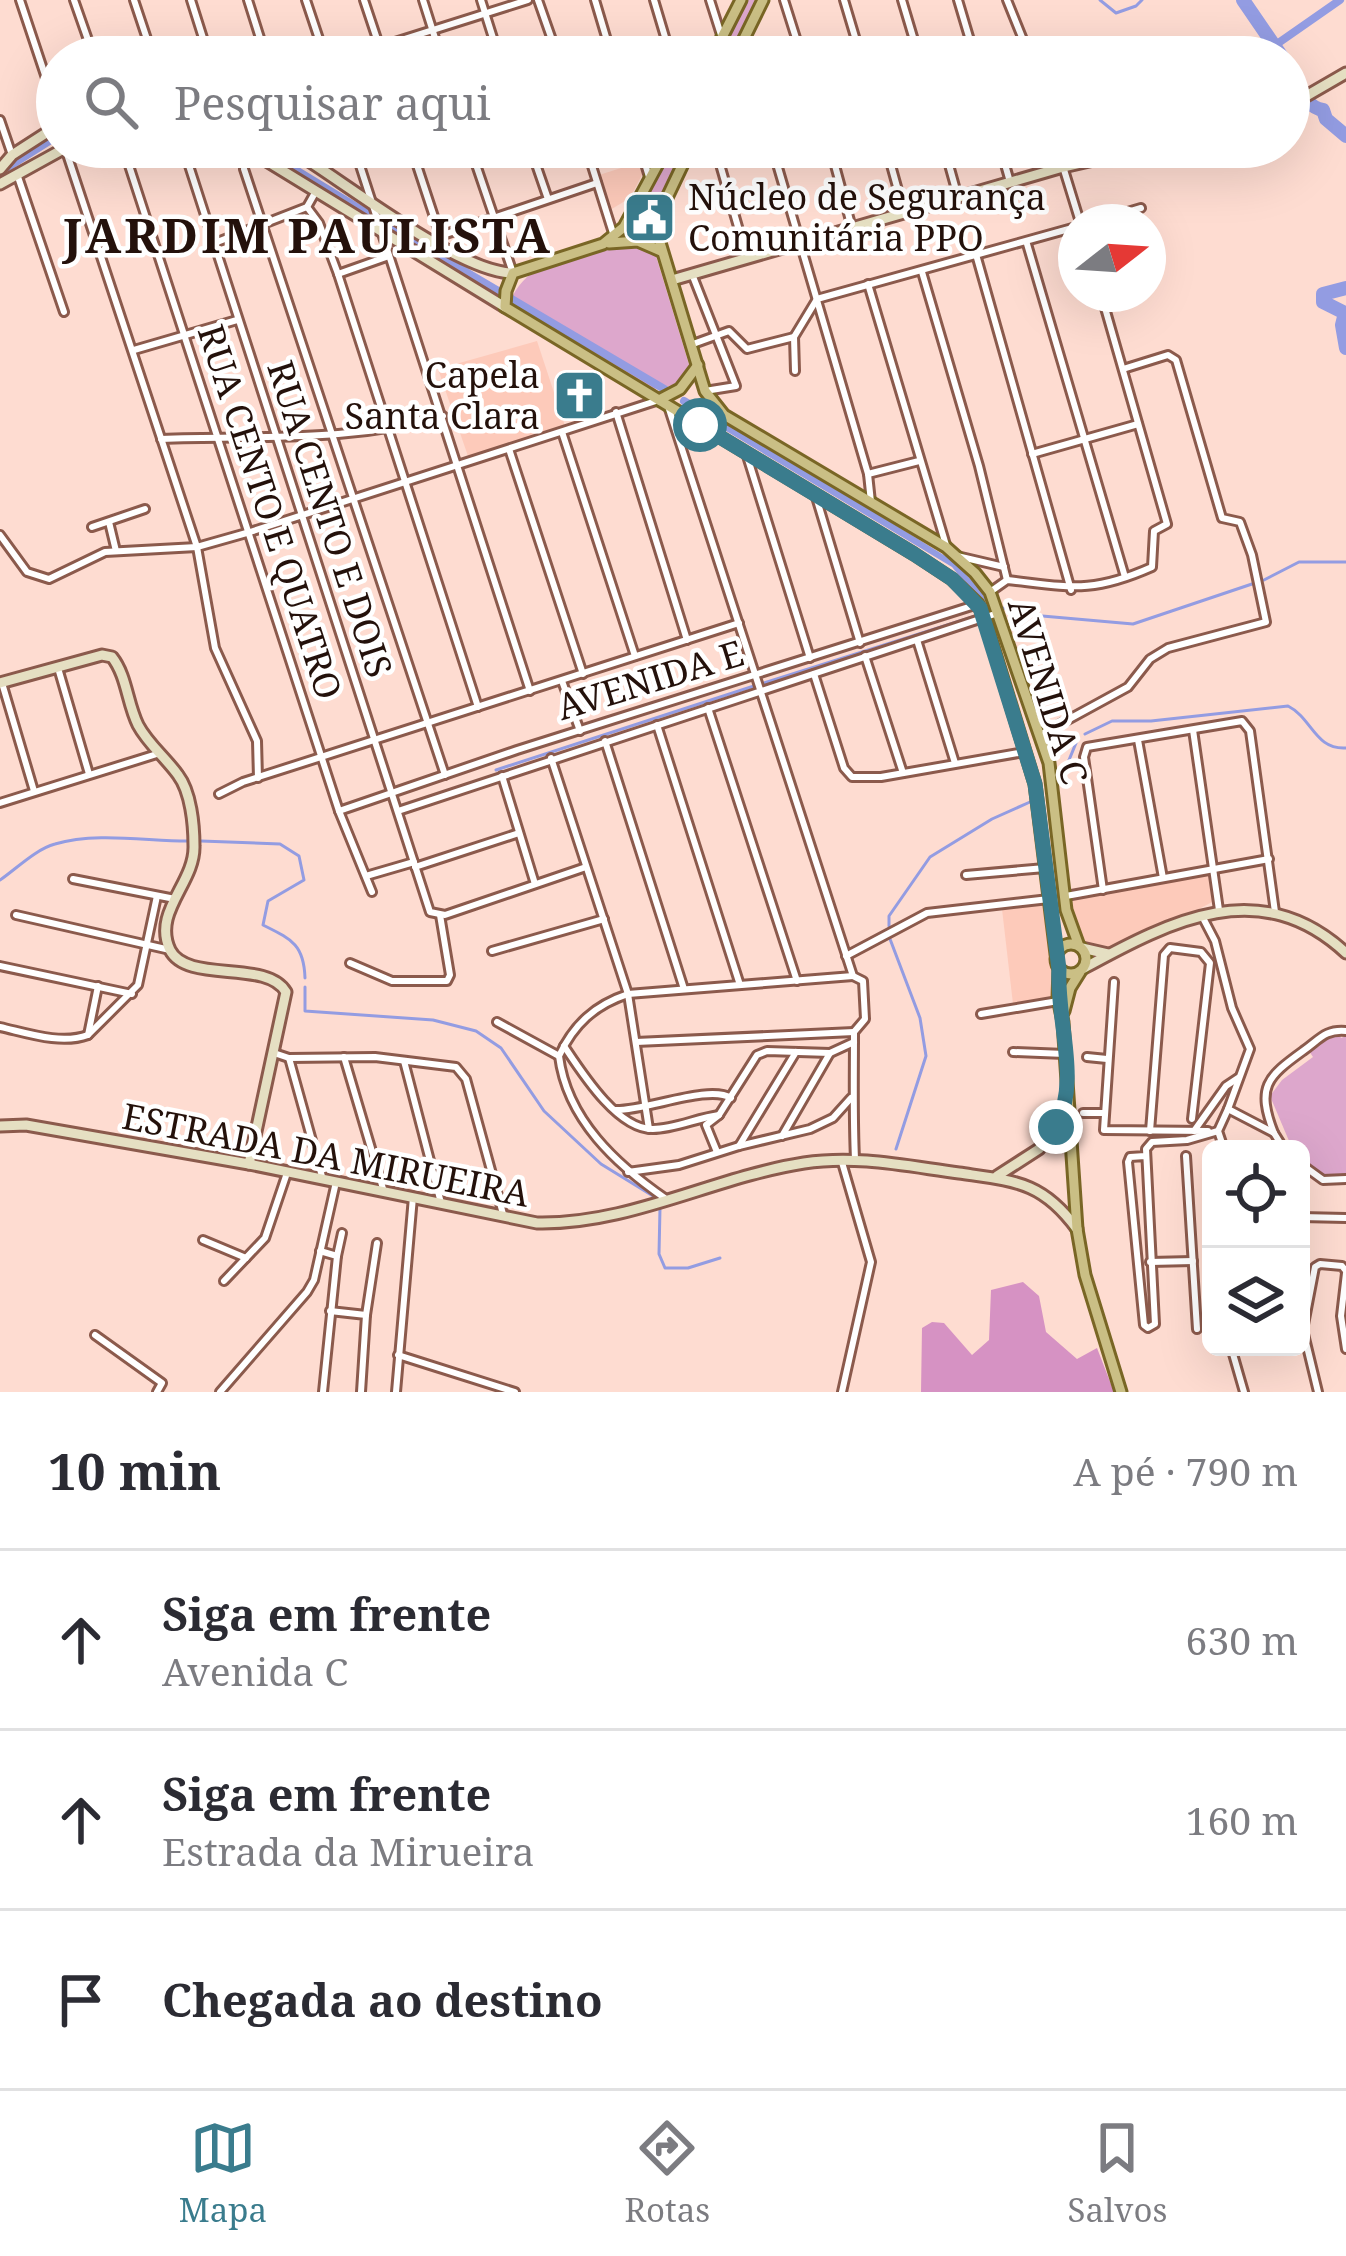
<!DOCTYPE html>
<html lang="pt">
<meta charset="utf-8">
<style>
:root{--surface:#fff;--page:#f7f7f7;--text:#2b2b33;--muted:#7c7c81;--line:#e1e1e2;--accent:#3a7c8d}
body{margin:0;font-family:"Noto Serif",serif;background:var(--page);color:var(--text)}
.controls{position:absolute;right:36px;bottom:36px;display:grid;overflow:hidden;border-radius:18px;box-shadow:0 12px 48px #0002}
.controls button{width:108px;height:108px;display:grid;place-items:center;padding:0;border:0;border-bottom:3px solid var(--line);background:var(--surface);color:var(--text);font:60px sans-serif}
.compass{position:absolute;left:1058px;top:204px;width:108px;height:108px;border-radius:50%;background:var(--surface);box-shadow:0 12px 48px #0002;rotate:73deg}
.stop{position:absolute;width:36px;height:36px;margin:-27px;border:9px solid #3a7c8d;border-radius:50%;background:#fff}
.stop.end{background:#3a7c8d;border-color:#fff;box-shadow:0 3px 12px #0008}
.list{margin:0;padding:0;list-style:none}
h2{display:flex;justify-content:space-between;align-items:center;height:156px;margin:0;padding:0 48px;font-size:51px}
h2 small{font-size:39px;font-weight:400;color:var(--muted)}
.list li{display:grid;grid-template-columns:78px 1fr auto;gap:36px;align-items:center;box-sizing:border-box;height:180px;padding:0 48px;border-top:3px solid var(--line)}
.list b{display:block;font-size:45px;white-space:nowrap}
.list p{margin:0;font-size:39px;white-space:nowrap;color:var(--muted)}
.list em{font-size:39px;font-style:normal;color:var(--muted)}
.icon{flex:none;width:66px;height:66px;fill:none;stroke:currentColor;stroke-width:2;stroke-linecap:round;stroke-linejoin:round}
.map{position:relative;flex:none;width:1346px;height:1392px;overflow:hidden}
.search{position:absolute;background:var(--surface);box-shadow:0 12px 48px #0002;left:36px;right:36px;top:36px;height:132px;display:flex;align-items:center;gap:30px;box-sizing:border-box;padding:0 42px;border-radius:66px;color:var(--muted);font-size:45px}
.sheet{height:696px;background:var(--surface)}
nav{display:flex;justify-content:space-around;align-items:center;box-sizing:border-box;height:168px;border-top:3px solid var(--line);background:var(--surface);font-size:33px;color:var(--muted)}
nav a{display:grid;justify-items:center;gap:6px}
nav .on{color:var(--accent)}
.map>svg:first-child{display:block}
</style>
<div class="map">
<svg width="1346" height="1392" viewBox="0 0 1346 1392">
<rect width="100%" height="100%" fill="#fedcd1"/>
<g fill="#fdcaba">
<path d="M640 162 643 173 630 198 610 210 599 175Z"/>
<path d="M537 341 565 426 469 459 438 369Z"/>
<path d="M1209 875 1214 901 1169 925 1113 950 1081 944 1076 937 1069 897Z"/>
<path d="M1045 904 1054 998 1013 1004 1002 909Z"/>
</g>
<g fill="#dda7cc">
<path d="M743 0H761L733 57H715Z"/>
<path d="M670 147H688L647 236 639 237 656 256 690 368 679 384 653 389 509 304C531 250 579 266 619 237 644 219 657 175 670 147Z"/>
<path d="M1339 1033 1341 1038 1346 1036V1176L1330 1180 1301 1157V1149L1292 1148 1270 1096 1282 1080 1313 1057 1309 1051Z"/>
</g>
<path fill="#d692c3" d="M1023 1282 1039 1296 1046 1332 1077 1359 1097 1348 1114 1392H921L922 1328 932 1322 944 1323 972 1355 989 1340 991 1290Z"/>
<path fill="#939ce2" d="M726 420 955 562 982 592 989 608 986 609 952 567 721 428Z"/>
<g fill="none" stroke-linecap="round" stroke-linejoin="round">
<g stroke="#939ce2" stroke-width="3">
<path d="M1100 0 1116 13 1136 6 1142 0"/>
<path d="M1264 580 1299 562H1346"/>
<path d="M1004 608 1031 615 1133 624 1252 584"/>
<path d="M764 683 979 615"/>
<path d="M1085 734 1112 721H1151L1288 706C1312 718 1315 750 1346 748"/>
<path d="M496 770 754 686"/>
<path d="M1060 782 1076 743"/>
<path d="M201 841 280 844 299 856 304 880 268 901 263 925C291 939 304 944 305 978"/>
<path d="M0 880C16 869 36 849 55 844 96 832 146 841 187 841"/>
<path d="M889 926V916L930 857 992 819 1030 802"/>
<path d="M890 939 920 1018 926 1056 896 1149"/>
<path d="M305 987V1011L433 1020 476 1031 501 1048 544 1111 601 1164 653 1196"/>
<path d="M660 1208 659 1254 665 1268H688L720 1258"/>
</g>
<g stroke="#939ce2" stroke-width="8">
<path d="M1274 46 1340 0"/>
<path d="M258 147 368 214"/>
<path d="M8 167 57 136"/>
<path d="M383 223 671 393"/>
<path d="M684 401 728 427"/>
</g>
<g stroke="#939ce2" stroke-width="14">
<path d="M1243 0 1282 57"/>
<path d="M1289 75C1296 88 1308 108 1323 110L1326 119 1346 136"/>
<path d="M1346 288 1323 294V302L1345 313 1342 325 1346 348"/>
</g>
<defs>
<g id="street">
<path d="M20 0 57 111"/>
<path d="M74 0 94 57"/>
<path d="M134 0 153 57"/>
<path d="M191 0 209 57"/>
<path d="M248 0 266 57"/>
<path d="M306 0 325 57"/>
<path d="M364 0 383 57"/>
<path d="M423 0 441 57"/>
<path d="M481 0 499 57"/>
<path d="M538 0 558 57"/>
<path d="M595 0 612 57"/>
<path d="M654 0 671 57"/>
<path d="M710 0 722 38 745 57"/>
<path d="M784 0 802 57"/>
<path d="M844 0 861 57"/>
<path d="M902 0 919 57"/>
<path d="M958 0 975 57"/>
<path d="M1007 0 1030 57"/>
<path d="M379 47 528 0"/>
<path d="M0 120 12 155"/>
<path d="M123 147 339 811 372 892"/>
<path d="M183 147 430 912 445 915 586 867"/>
<path d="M354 147 530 691"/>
<path d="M411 147 440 235"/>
<path d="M470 147 513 273"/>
<path d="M530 147 548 199"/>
<path d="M586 147 613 233"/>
<path d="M640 147 649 177"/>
<path d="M715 147 747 258"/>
<path d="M772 147 868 474 871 502"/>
<path d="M830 147 852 228"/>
<path d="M886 147 904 212"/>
<path d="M944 147 958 197"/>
<path d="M1000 147 1010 182"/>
<path d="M1057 147 1080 222"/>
<path d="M65 148 197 547 215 648 257 741 258 778"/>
<path d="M244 169 445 775"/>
<path d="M17 174 64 312"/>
<path d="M307 207 319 223 338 274 478 707"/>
<path d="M1094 222 1141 208"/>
<path d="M440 236 597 183"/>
<path d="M212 244 307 207 316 191"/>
<path d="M1027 244 1125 577"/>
<path d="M977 258 1071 590"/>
<path d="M922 272 979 466 1007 580"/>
<path d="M338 274 389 256"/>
<path d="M692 274 736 386 705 391"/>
<path d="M868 284 946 545"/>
<path d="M693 344 729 331 747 349 794 337"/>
<path d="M134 350 237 320"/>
<path d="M795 371 794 337 817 299 1076 227"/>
<path d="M668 406 853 976 863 981 865 1019 854 1032C854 1075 853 1116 855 1159"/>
<path d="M616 412 687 640"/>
<path d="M562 432 635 656"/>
<path d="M161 439C260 435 347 443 443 416"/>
<path d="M509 449 583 674"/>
<path d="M1032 454 1138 424"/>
<path d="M747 456 810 658"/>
<path d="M868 474 919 461"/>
<path d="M816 497 860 643"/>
<path d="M109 522 116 551"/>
<path d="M92 527 145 509"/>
<path d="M0 535 27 572 49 579 105 552 197 547 250 532 659 400"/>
<path d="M957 556 1004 567"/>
<path d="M990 592 1007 580C1070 587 1091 594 1152 567L1154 531 1167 524 1101 294"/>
<path d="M917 640 955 763"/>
<path d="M865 656 903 773"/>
<path d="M58 668 89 774"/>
<path d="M814 674 844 768 852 777H881L1024 752"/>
<path d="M562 681 580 731"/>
<path d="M2 683 34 791"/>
<path d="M708 708 797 981"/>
<path d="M657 725 740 985"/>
<path d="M1193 730 1219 910"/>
<path d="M1040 735 1128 687 1150 659 1168 648 1266 622 1252 555 1240 522 1222 518 1176 360 1168 355 1123 369"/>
<path d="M1138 740 1163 878"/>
<path d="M605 741 684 989"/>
<path d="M551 758 628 994 649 1129"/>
<path d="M502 776 535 884"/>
<path d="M219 794 243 782 739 623"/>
<path d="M0 803 160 753"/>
<path d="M339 811 517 750 978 604"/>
<path d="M398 811 998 613"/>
<path d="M415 867 519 833"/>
<path d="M966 875 1045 868"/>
<path d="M366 876 414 862"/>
<path d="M73 879 175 899"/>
<path d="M1103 890 1084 757 1087 747 1242 721 1250 731 1275 912"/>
<path d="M1066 896 1269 859"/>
<path d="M16 915 170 950"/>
<path d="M1202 916 1215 941 1232 1008 1250 1049 1228 1109 1274 1133 1284 1149"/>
<path d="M492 951 604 919"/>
<path d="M846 956 927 913 1049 899"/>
<path d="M350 963 392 981H447L450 975 440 915"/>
<path d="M0 966 132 994"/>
<path d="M1114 982 1104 1130 1208 1131"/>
<path d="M981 1014 1058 1001"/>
<path d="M497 1022 559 1056"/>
<path d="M0 1027C27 1033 61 1045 88 1035L138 985 157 896"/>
<path d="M88 1035 98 986"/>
<path d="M636 1042 854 1032"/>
<path d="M564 1046C582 1073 618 1130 653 1129 674 1129 697 1118 719 1115"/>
<path d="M1013 1052 1065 1054"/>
<path d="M274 1053 289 1058 375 1057 456 1067 466 1079 503 1214"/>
<path d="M344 1057 384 1192"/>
<path d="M1087 1057 1107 1059"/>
<path d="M289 1058 323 1180"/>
<path d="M404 1061 441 1203"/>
<path d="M615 1110C646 1111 709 1084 731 1098"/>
<path d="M1083 1113H1103"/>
<path d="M1150 1131 1164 955 1170 948 1201 952 1210 963 1192 1119"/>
<path d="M1194 1131 1226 1086 1238 1078"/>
<path d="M1274 1133C1256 1087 1267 1077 1303 1051 1319 1040 1325 1029 1346 1031"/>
<path d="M782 1136 830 1053 854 1042"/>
<path d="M739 1146 796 1052"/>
<path d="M1224 1149 1218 1131 1228 1109"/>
<path d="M717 1152 706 1125 719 1115 757 1055 767 1051 830 1053"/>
<path d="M1145 1156 1130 1157 1128 1162 1144 1325 1148 1328 1155 1324 1146 1149 1152 1142 1187 1140 1218 1131"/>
<path d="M1186 1156 1197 1329"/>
<path d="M841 1159 871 1262 842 1392"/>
<path d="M1301 1164 1323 1180 1346 1179"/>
<path d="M628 1172 679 1165 739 1146 810 1129 833 1118 851 1098"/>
<path d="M666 1199C617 1165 567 1120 559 1056 574 1024 595 1005 628 994L853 976"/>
<path d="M1301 1217 1346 1218"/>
<path d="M203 1240 246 1258"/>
<path d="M320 1251 337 1256 323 1392"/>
<path d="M337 1256 342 1233"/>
<path d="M1150 1262 1193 1261"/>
<path d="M1346 1273 1341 1316 1346 1349"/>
<path d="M224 1281 265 1238 287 1173"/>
<path d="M330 1311 366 1315 361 1392"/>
<path d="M366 1315 377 1243"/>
<path d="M95 1335 162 1383 157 1392"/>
<path d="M1231 1347 1244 1392"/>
<path d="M398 1355 515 1392"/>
<path d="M220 1392 307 1292 314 1280 336 1182"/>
<path d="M396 1392 413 1197"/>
<path d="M1318 1392 1303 1330 1315 1267 1320 1264 1342 1266 1346 1271"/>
</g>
<g id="secondary">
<path d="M1289 106 1346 73"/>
<path d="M244 147 505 307"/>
<path d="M287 147C340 178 458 273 513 273"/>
<path d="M0 169 12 155 57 126"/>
<path d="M0 184 67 147"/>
<path d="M672 280 1063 167 1151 147"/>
<path d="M0 683 102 655 112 657C127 676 127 703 138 725 148 744 166 758 178 775 191 792 194 825 194 846 195 883 152 912 170 950 187 984 267 959 286 992L249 1164"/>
<path d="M1082 948 1108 954"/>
<path d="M1084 968C1172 920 1261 874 1346 953"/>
<path d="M0 1126 26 1125 249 1164 537 1223C629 1225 714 1177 804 1163 857 1155 906 1166 959 1173 1014 1181 1042 1181 1077 1229"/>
<path d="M997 1176 1039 1149 1067 1105"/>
</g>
<g id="primary">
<path d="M712 57 741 0"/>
<path d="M735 57 763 0"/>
<path d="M667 147 624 227 603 244 513 273 506 291 505 307 914 554 952 579 978 604 984 617 1035 784 1056 954"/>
<path d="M691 147 662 208 658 236 705 391 724 415 946 547 975 573 990 592 1049 763 1066 910 1079 946"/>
<path d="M609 243 638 241 661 251"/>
<path d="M659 400 680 389 698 365"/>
<circle cx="1071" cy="959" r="15"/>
<path d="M1059 969 1058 998 1063 1022 1077 1229 1085 1275 1121 1392"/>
<path d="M1064 1011 1070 988 1080 972"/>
</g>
</defs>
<use href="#street" stroke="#8b5a4c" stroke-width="12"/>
<use href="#secondary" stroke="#8b5a4c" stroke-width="15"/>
<use href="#primary" stroke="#796625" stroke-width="15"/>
<use href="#street" stroke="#fff" stroke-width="6"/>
<use href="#secondary" stroke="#e5dfc2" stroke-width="9"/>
<use href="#primary" stroke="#cabf85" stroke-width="9"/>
</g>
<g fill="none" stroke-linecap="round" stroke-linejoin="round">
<path stroke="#3a7c8d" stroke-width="15" d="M700 425 914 554 952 579 980 608 1035 784 1059 969C1056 1021 1081 1079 1056 1127"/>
</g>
<defs>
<symbol id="civic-square" viewBox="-11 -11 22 22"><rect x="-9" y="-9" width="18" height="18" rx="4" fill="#3a7c8d" stroke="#fff"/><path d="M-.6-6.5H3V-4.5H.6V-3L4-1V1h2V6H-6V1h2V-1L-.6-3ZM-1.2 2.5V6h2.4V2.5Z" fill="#fff"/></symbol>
<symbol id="church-square" viewBox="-11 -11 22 22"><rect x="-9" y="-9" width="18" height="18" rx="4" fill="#3a7c8d" stroke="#fff"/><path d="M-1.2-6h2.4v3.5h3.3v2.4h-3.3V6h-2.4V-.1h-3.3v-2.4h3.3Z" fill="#fff"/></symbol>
</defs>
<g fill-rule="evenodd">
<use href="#civic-square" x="620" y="188" width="59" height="59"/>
<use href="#church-square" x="550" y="366" width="59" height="59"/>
</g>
<g text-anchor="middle" stroke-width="9" stroke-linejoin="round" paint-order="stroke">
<g font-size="36" fill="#24110b" stroke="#fff" text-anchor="start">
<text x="688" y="210">Núcleo de Segurança<tspan x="688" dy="41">Comunitária PPO</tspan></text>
<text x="540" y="388" text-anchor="end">Capela<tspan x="540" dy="41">Santa Clara</tspan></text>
</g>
<g font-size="36" fill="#24110b" stroke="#fff">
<text transform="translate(270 512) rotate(72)" y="13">RUA CENTO E QUATRO</text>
<text transform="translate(330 519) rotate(72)" y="13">RUA CENTO E DOIS</text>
<text transform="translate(650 680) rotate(-17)" y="13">AVENIDA E</text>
<text transform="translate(1048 691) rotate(73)" y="13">AVENIDA C</text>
<text transform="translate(326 1155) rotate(11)" y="13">ESTRADA DA MIRUEIRA</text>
</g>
<g font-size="48" font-weight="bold" letter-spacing="3" fill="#24110b" stroke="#fff">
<text x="308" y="253">JARDIM PAULISTA</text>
</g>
</g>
</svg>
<div class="controls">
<button><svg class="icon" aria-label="locate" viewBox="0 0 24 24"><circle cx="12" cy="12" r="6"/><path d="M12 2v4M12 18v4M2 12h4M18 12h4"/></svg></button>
<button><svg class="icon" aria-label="layers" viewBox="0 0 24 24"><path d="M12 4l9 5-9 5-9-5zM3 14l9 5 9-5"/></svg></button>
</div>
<svg class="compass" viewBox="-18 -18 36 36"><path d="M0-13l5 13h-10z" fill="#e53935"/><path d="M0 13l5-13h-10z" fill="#7c7c81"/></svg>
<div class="stop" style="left:700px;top:425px"></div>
<div class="stop end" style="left:1056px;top:1127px"></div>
<div class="search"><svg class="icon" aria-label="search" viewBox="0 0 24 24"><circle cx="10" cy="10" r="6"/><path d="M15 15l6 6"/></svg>Pesquisar aqui</div>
</div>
<section class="sheet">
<h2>10 min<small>A pé · 790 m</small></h2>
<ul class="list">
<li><svg class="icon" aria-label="ahead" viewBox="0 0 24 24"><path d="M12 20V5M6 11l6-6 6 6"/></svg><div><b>Siga em frente</b><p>Avenida C</p></div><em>630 m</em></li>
<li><svg class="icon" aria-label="ahead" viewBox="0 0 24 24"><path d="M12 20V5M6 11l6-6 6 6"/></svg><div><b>Siga em frente</b><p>Estrada da Mirueira</p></div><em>160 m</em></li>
<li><svg class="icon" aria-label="arrive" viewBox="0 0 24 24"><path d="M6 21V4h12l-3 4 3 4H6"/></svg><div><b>Chegada ao destino</b></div></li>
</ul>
</section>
<nav>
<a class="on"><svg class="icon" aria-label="map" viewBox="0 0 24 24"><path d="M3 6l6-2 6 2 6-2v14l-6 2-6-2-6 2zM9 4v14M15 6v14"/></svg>Mapa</a>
<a><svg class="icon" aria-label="directions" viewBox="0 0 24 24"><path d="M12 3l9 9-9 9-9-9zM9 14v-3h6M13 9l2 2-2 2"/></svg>Rotas</a>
<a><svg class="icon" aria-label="saved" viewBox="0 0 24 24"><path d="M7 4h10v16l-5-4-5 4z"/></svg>Salvos</a>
</nav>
